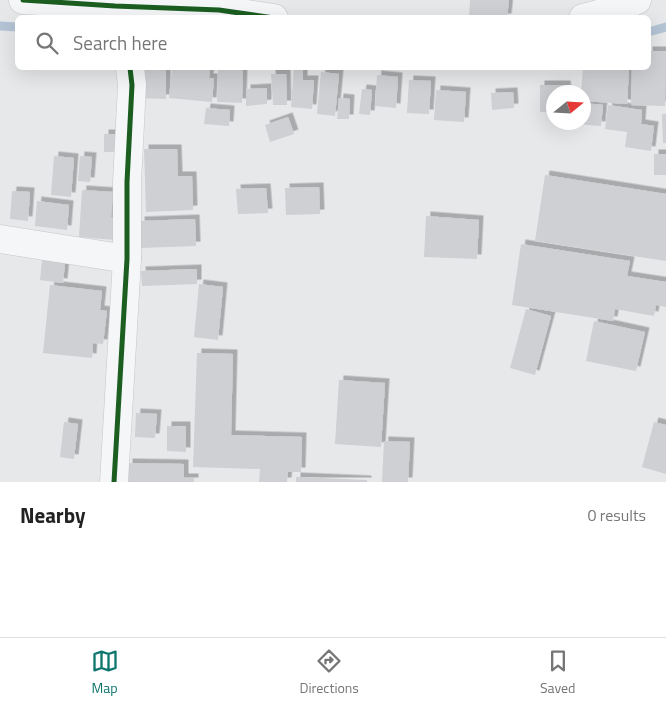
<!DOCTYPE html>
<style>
:root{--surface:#fff;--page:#f6f6f6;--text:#222;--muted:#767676;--line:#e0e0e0;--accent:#0f766e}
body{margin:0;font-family:"Titillium Web",sans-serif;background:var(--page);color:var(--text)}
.compass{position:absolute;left:546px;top:85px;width:45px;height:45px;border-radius:50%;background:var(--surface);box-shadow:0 5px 20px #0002;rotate:72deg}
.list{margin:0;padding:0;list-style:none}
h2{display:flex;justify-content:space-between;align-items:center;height:65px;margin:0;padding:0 20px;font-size:21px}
h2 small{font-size:16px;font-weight:400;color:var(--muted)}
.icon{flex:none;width:28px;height:28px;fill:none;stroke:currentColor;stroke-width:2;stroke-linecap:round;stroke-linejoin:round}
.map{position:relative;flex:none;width:666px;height:482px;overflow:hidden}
.search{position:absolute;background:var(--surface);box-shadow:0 5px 20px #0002;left:15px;right:15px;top:15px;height:55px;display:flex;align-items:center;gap:12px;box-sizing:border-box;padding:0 18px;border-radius:8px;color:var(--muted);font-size:19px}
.sheet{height:155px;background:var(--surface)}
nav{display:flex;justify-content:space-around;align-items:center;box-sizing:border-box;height:70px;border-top:1px solid var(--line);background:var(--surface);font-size:14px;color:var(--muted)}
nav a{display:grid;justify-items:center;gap:2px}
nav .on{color:var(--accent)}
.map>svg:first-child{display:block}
</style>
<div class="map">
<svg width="666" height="482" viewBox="0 0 666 482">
<defs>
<filter id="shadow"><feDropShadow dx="4.5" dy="-4.5" stdDeviation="0" flood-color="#0004"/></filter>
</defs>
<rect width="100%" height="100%" fill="#e6e8ea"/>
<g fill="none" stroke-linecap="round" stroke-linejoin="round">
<g stroke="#b4c4d5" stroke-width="9">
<path d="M0 26 18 27"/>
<path d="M648 32 666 27"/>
</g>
</g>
<g fill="#ced0d3" filter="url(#shadow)">
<path d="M470 0H509L507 18H469Z"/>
<path d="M648 51H666L665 106 631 105 632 68H648Z"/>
<path d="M138 68H166V99L138 98Z"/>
<path d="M172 68H210L209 78H214L212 102 169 98Z"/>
<path d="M294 68H303V80H314L312 109 291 107Z"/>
<path d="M583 68H629L627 104 584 101V92H581Z"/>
<path d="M218 69 243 70 242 103 217 102Z"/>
<path d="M321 72 339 74 335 116 317 114Z"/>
<path d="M271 74H286L287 105H273Z"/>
<path d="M377 75 398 77 396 108 375 106Z"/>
<path d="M409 80 431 81 429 114 407 113Z"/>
<path d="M540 85H566L567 92H554V112H540Z"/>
<path d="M267 88V104L246 106V89Z"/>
<path d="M362 89 372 90 370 115 359 114Z"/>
<path d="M436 90 466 92 464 122 434 120Z"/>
<path d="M513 92 514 108 492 110 491 93Z"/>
<path d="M339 98 350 99 349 119H337Z"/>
<path d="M584 103 603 105 601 126 576 124 584 122Z"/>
<path d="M608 105 642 110 641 124 654 126 651 151 625 147 627 132 605 129Z"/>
<path d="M206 108 230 110 229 126 204 124Z"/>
<path d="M662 114H666V143H663Z"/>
<path d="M288 117 294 134 270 142 265 125Z"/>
<rect x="104" y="134" width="14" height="18"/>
<path d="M144 149H177L178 176H192L193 210 146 212Z"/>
<rect x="654" y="154" width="12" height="21"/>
<path d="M54 156 74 158 71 197 51 195Z"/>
<path d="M80 156 92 157 90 182 78 181Z"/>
<path d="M545 175 666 194V261L535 241Z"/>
<path d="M319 187 320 214 286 215 285 188Z"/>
<path d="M266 188 268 213 238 214 236 189Z"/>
<path d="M82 190 113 192 111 217 117 218 116 240 79 237Z"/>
<path d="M12 191 30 192 28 221 10 219Z"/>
<path d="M37 201 69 205 67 230 35 226Z"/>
<path d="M426 216 479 220 477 259 424 257Z"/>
<path d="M195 219 196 246 141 248 140 221Z"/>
<path d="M521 244 630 261 627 276 666 282V307L656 305 654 316 615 309 613 321 512 305Z"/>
<path d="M42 260 65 263 63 283 40 280Z"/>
<path d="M197 269V284L142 286 141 271Z"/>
<path d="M199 284 223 287 218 340 194 337Z"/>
<path d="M50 285 102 291 100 310 107 311 103 344 93 343 92 358 43 353Z"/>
<path d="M526 309 551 316 535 375 510 368Z"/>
<path d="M594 321 645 332 636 371 586 361Z"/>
<path d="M197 353 233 354 231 435 302 437 301 472H288L287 482H259L260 469 193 467Z"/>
<path d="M339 380 385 383 381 447 335 444Z"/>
<path d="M136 413 157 414 155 438 135 437Z"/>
<path d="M64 422 78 424 74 459 60 457Z"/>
<path d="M654 422 666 425V474L642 467Z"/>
<path d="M167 426H186V452L167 451Z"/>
<path d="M384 441 410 442 408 482H382Z"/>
<path d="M128 463 184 464V478H194V482H128Z"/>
<path d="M296 477 367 480V482H296Z"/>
</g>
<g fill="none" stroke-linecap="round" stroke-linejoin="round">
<defs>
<g id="minor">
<path d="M23 0 115 6 219 10 274 18"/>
<path d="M583 18 617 9 637 0"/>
<path d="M0 239 127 259"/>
<path d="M114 482 127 259V182L132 85 130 68"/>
</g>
</defs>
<use href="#minor" stroke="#c4c6c8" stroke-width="29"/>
<use href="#minor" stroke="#f5f6f7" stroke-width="28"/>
<defs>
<g id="cycleway">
<path d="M23 0 115 6 219 10 274 18"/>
<path d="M114 482 127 259V182L132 85 130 68"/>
</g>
</defs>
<use href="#cycleway" stroke="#f4f6f9" stroke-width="8"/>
<use href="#cycleway" stroke="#1b5e20" stroke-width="5"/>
</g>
</svg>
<svg class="compass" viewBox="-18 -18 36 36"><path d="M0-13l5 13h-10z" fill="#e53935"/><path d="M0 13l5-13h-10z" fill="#767676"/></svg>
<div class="search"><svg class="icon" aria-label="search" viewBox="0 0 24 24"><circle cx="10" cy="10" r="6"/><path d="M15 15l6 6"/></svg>Search here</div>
</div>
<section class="sheet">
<h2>Nearby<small>0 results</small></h2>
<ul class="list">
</ul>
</section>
<nav>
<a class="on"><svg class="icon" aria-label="map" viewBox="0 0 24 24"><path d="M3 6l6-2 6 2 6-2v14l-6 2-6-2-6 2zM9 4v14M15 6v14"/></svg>Map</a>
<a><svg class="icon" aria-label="directions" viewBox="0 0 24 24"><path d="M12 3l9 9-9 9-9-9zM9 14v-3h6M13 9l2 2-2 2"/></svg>Directions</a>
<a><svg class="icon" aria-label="saved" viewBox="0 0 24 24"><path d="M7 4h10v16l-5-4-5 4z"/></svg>Saved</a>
</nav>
